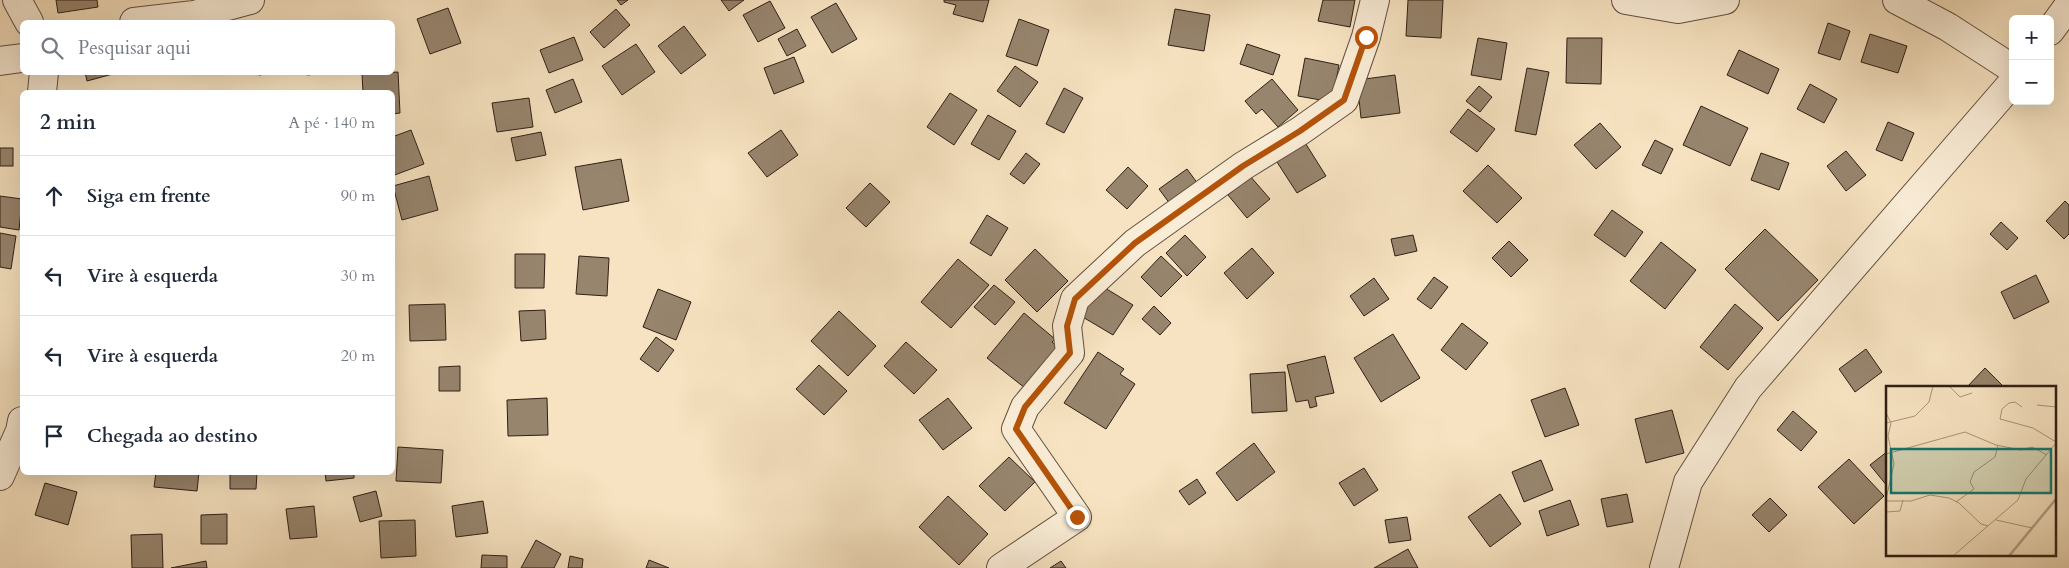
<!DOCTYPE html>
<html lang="pt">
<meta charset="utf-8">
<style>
:root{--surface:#fff;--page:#f6f6f7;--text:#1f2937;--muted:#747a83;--line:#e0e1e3}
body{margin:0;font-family:Cardo,serif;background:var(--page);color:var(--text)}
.controls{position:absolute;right:15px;top:15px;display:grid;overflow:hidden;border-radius:8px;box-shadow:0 5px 20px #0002}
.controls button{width:45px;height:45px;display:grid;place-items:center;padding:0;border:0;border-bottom:1px solid var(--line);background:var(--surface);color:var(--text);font:25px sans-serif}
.stop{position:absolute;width:15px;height:15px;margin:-11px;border:4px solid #b45309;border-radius:50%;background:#fff}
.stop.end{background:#b45309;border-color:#fff;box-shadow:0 1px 5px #0008}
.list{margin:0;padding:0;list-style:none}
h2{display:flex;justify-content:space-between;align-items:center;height:65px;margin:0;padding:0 20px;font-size:21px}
h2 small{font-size:16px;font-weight:400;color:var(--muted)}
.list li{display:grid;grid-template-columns:32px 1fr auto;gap:15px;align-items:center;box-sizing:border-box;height:80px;padding:0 20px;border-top:1px solid var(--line)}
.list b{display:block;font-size:19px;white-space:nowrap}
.list em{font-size:16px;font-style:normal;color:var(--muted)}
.icon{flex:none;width:28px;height:28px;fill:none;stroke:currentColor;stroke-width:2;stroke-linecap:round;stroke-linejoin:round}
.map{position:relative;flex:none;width:2069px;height:568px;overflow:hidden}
.search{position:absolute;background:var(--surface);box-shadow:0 5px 20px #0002;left:20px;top:20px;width:375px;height:55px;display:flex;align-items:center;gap:12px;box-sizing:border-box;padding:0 18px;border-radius:8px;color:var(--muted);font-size:19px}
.panel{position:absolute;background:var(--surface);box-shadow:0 5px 20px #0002;left:20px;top:90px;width:375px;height:385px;border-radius:8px}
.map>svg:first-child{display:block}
</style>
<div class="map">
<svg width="2069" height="568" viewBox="0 0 2069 568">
<rect width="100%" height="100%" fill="#f7e3c1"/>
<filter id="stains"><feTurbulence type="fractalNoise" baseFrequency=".004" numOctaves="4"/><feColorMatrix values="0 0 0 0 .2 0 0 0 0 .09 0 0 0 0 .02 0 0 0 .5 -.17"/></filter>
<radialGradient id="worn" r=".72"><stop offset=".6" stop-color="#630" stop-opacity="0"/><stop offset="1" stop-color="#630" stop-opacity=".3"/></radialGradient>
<g fill="#97856e" stroke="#301f15">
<path d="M56 0H97L98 7 58 13Z"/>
<path d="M617 0H628L621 5Z"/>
<path d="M721 0H744L729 11Z"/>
<path d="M944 0H989L983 22 953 14 956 5 944 2Z"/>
<path d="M1323 0H1355L1350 27 1318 21Z"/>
<path d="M1408 0H1443L1441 38 1406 36Z"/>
<path d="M770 1 785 28 758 42 743 15Z"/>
<path d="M836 3 857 39 832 53 811 17Z"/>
<path d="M448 8 461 43 430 54 417 19Z"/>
<path d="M616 9 630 25 604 48 590 32Z"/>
<path d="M1175 9 1210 15 1204 51 1168 45Z"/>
<path d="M1019 19 1049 30 1037 66 1006 56Z"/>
<path d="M1828 23 1850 31 1840 60 1818 53Z"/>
<path d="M684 26 706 55 681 74 658 46Z"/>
<path d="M797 29 806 46 787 56 778 39Z"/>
<path d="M1870 34 1907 46 1898 73 1861 62Z"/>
<path d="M574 37 583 60 549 73 540 50Z"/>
<path d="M1478 38 1507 43 1501 80 1471 75Z"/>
<path d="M1567 38H1602L1601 84 1566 83Z"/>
<path d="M636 44 655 72 622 95 602 66Z"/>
<path d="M1247 44 1280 55 1273 75 1240 64Z"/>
<path d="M1739 50 1779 69 1768 94 1727 75Z"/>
<path d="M794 57 804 82 774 94 764 68Z"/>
<path d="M1305 58 1339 65 1332 102 1298 96Z"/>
<path d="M1015 66 1038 82 1020 107 997 91Z"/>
<path d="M1527 68 1549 72 1536 135 1515 131Z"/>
<path d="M85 72H120L87 81Z"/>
<path d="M235 72H261V75Z"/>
<path d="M284 72H311L310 75Z"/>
<path d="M398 72 400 113 392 114V92H363L362 74Z"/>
<path d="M1395 75 1400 113 1361 118 1357 80Z"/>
<path d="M573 79 582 102 555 113 546 90Z"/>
<path d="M1272 79 1298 110 1278 127 1262 109 1256 114 1245 101Z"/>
<path d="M1810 84 1837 99 1824 123 1797 109Z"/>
<path d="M1479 86 1492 97 1480 112 1466 101Z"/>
<path d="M1064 88 1083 98 1064 133 1046 124Z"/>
<path d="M950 93 977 110 954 145 927 127Z"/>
<path d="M529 98 533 127 497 132 492 103Z"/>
<path d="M1701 106 1748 128 1730 166 1683 145Z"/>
<path d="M1468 109 1495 129 1477 152 1450 132Z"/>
<path d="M988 115 1016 131 999 160 971 144Z"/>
<path d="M1888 122 1914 133 1902 161 1876 150Z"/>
<path d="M1600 123 1621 147 1596 169 1574 145Z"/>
<path d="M411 130 424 164 392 176V137Z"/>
<path d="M781 130 798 155 767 177 748 153Z"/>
<path d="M541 132 546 155 516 161 511 138Z"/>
<path d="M1655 140 1673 149 1661 174 1642 165Z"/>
<path d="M1304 141 1326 176 1297 193 1275 159Z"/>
<rect x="0" y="148" width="13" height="18"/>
<path d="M1846 151 1866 175 1846 191 1827 166Z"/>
<path d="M1026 153 1040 164 1024 184 1010 174Z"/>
<path d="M1761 153 1789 163 1779 190 1751 180Z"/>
<path d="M621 159 629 201 583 210 575 167Z"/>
<path d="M1488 165 1522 198 1497 223 1463 191Z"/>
<path d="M1128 167 1148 186 1127 209 1106 190Z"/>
<path d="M1187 169 1201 188 1173 208 1159 189Z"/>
<path d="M429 176 438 210 402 220 393 186Z"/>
<path d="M1250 176 1270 199 1247 218 1228 195Z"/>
<path d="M870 183 890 202 866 227 846 208Z"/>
<path d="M0 196 22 199 19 230 0 227Z"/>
<path d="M2065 201 2069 205V234L2064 239 2046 221Z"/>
<path d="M1612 210 1643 232 1625 257 1594 235Z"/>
<path d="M987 215 1008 228 991 256 970 243Z"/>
<path d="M2001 222 2018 238 2007 250 1990 234Z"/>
<path d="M1765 229 1818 280 1778 321 1725 269Z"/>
<path d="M0 233 16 236 11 269 0 267Z"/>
<path d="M1185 235 1206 257 1187 276 1166 253Z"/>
<path d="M1413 235 1417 251 1395 256 1391 239Z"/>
<path d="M1509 241 1528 260 1511 277 1492 258Z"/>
<path d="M1661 242 1696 270 1665 309 1630 281Z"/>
<path d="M1252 248 1274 273 1247 299 1224 273Z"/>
<path d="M1035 249 1068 281 1037 312 1005 280Z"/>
<path d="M515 254H545L544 288H515Z"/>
<path d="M579 256 609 258 607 296 576 294Z"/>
<path d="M1161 256 1182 276 1161 297 1141 277Z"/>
<path d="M958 259 989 285 951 328 921 302Z"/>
<path d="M2036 275 2049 302 2014 319 2001 292Z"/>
<path d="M1434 277 1448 287 1431 309 1417 299Z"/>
<path d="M1374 278 1389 299 1364 316 1350 296Z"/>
<path d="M994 285 1015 302 995 325 974 307Z"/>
<path d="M1100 285 1133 305 1113 335 1081 316Z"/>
<path d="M658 289 691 302 676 340 643 327Z"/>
<path d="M445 304 446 340 410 341 409 305Z"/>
<path d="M1735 304 1763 328 1728 370 1700 347Z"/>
<path d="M1154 306 1171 323 1160 335 1142 319Z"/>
<path d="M545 310 546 339 521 341 519 311Z"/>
<path d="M839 311 876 346 848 376 811 341Z"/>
<path d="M1024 313 1055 339 1052 342 1063 351 1030 392 987 358Z"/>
<path d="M1462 323 1488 343 1466 370 1441 350Z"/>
<path d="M1393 334 1420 378 1381 402 1354 358Z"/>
<path d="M656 337 674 350 658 372 640 359Z"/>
<path d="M906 342 937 370 914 394 884 366Z"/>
<path d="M1866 349 1882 372 1855 392 1839 369Z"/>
<path d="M1098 352 1124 369 1120 374 1135 384 1106 429 1064 403Z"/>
<path d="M1325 356 1334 393 1315 397 1317 406 1310 408 1308 400 1296 402 1287 365Z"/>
<path d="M819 365 847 391 824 415 796 389Z"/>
<path d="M460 366V391H439V367Z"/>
<path d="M1985 368 2004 387H1967Z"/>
<path d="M1285 372 1287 411 1252 413 1250 374Z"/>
<path d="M1565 388 1579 425 1545 437 1531 400Z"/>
<path d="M547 398 548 435 508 436 507 400Z"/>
<path d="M948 398 972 428 943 450 919 420Z"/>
<path d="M1672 410 1684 453 1646 463 1635 419Z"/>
<path d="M1793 411 1817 432 1801 451 1777 430Z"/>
<path d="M1254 443 1275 472 1237 501 1216 473Z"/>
<path d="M398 447 443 450 441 483 396 481Z"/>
<path d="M1888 451V487L1870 465Z"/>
<path d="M1009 457 1035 482 1005 511 979 486Z"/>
<path d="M1849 459 1884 496 1854 524 1818 487Z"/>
<path d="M1541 460 1553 490 1524 502 1512 472Z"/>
<path d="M1364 468 1378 490 1354 506 1339 483Z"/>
<path d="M156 472H199L197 491 154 487Z"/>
<path d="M230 472H257L256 489H230Z"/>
<path d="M325 472H354V478L326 481Z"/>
<path d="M1197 479 1206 493 1189 505 1179 491Z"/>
<path d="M45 483 77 492 68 525 35 515Z"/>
<path d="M376 491 382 516 360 522 353 497Z"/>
<path d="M1500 494 1521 524 1490 547 1468 517Z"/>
<path d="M1627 494 1633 522 1607 527 1601 499Z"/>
<path d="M948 496 988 534 959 565 919 527Z"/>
<path d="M1770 498 1787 515 1769 532 1752 515Z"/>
<path d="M1570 500 1579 525 1547 536 1539 511Z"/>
<path d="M483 501 488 533 456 537 452 506Z"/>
<path d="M314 506 317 537 290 539 286 509Z"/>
<path d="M227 514V544H201V515Z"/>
<path d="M1407 517 1411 540 1389 543 1385 520Z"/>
<path d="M415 520 416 556 381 558 379 521Z"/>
<path d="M162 534 163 568H132L131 535Z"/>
<path d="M536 540 561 554 554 568H521Z"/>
<path d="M1408 549 1418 568H1374Z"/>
<path d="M482 555 507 556V568H481Z"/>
<path d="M570 556 583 559 582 568H568Z"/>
<path d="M649 560 669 568H646Z"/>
<path d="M206 561 207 568H171Z"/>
<path d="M1061 561 1066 568H1050Z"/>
</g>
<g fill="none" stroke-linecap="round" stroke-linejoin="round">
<defs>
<g id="minor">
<path d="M17 0 29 22"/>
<path d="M1626 0 1678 9 1725 0"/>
<path d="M1897 0 1948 27 2013 69"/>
<path d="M134 22 194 15 250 0"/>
<path d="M2050 31 2069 5"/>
<path d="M0 61 22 58"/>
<path d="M42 92 44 72"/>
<path d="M0 476 20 431 22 421"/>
<path d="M1001 568 1077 517 1016 429 1025 407 1070 353 1067 326 1075 299 1135 243 1243 166 1300 131 1344 100 1366 37 1375 0"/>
<path d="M1664 568 1688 482 1748 388 2013 82"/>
</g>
</defs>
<use href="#minor" stroke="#625040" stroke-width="30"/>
<use href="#minor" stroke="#faedd7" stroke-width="28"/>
</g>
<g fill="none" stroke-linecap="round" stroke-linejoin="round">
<path stroke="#b45309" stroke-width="6" d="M1077 517 1016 429 1025 407 1070 353 1067 326 1075 299 1135 243 1243 166 1300 131 1344 100 1366 37"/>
</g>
<g transform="translate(1886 386)">
<rect width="170" height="170" fill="#f7e3c1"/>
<path fill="none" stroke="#b3a087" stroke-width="2.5" d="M123 170 170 113"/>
<path fill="none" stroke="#a7957c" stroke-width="1" d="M63 0 74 11 86 7M151 19 170 21M136 21 129 16 123 17 116 23 114 33 147 42 170 56M0 27 5 37 2 50 8 78 0 113M0 37 29 30 43 16 47 0M0 68 79 46 110 59 135 64 146 61 161 69M0 115H25L44 109 63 112 73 117 95 138 102 140M70 116 88 103 84 96 88 86 109 71 112 59M0 126 14 125 17 114M110 134 146 142M67 170 132 114 140 93 170 57"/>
<path fill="#0f766e" fill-opacity="0.15" stroke="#0f766e" stroke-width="2.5" d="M5 63H165V107H5Z"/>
<rect width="170" height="170" fill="none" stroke="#301f15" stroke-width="2.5"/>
</g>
<rect width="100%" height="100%" filter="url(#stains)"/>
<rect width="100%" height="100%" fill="url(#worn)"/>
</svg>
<div class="controls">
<button>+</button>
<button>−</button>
</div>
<div class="stop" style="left:1366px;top:37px"></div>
<div class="stop end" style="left:1077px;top:517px"></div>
<div class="search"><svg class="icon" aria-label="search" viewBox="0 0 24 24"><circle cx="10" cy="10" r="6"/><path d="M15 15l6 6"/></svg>Pesquisar aqui</div>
<section class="panel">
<h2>2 min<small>A pé · 140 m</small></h2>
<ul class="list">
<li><svg class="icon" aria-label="ahead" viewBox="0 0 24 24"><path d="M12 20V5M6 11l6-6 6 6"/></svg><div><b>Siga em frente</b></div><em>90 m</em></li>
<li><svg class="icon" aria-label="left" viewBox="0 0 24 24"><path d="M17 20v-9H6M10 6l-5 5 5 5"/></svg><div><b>Vire à esquerda</b></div><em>30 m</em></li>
<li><svg class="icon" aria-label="left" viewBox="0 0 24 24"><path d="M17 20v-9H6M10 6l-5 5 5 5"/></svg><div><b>Vire à esquerda</b></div><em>20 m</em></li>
<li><svg class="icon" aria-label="arrive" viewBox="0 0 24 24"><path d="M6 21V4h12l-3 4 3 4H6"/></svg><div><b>Chegada ao destino</b></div></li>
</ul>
</section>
</div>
